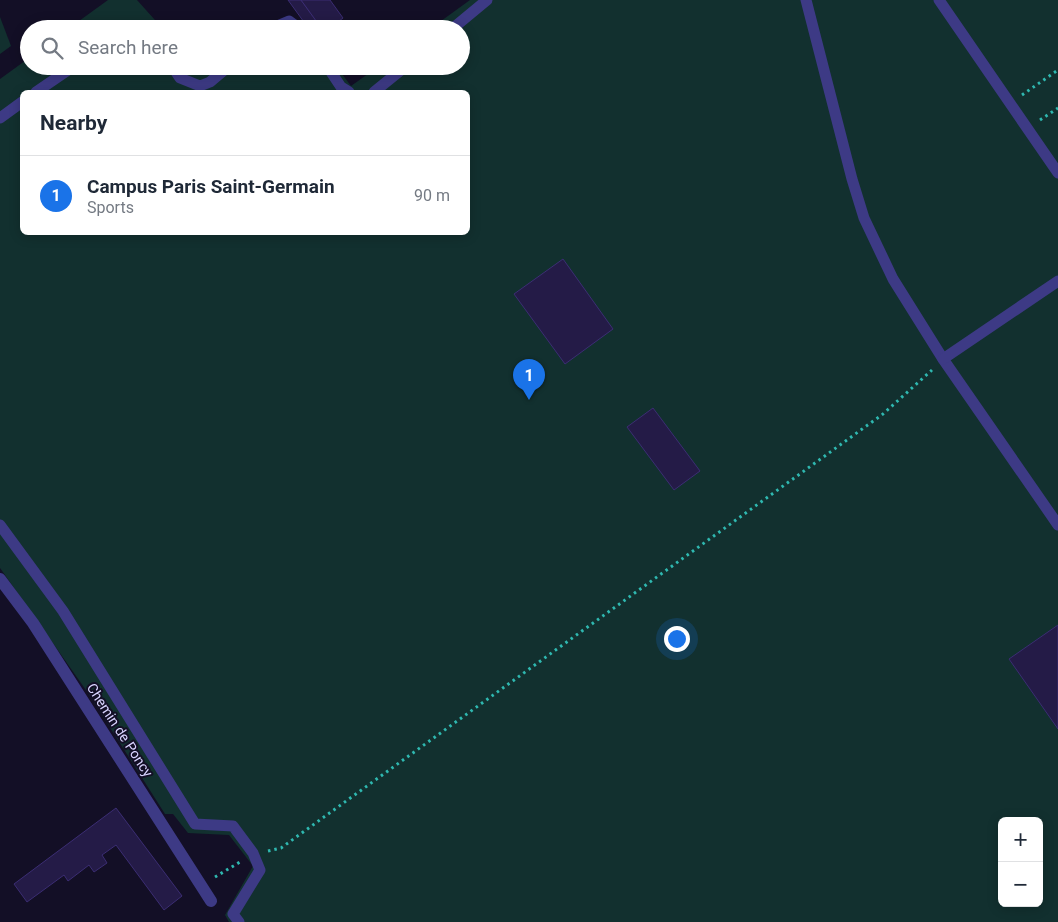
<!DOCTYPE html>
<meta charset="utf-8">
<style>
:root{--surface:#fff;--page:#f6f6f7;--text:#1f2937;--muted:#747a83;--line:#e0e1e3;--accent:#1a73e8}
body{margin:0;font-family:Roboto,sans-serif;background:var(--page);color:var(--text)}
.controls{position:absolute;right:15px;bottom:15px;display:grid;overflow:hidden;border-radius:8px;box-shadow:0 2px 12px #0003}
.controls button{width:45px;height:45px;display:grid;place-items:center;padding:0;border:0;border-bottom:1px solid var(--line);background:var(--surface);color:var(--text);font:25px sans-serif}
.you{position:absolute;left:676px;top:638px;width:18px;height:18px;margin:-12px;border:4px solid #fff;border-radius:50%;background:#1a73e8;box-shadow:0 0 0 8px #1a73e833}
.badge{display:grid;place-items:center;width:32px;height:32px;border-radius:50%;background:var(--accent);color:#fff;font-size:16px;font-weight:700}
.pin{position:absolute;translate:-50% -41px;filter:drop-shadow(0 1px 2px #0008)}
.pin::after{content:'';position:absolute;top:26px;width:18px;height:15px;background:inherit;clip-path:polygon(0 0,100% 0,50% 100%)}
.list{margin:0;padding:0;list-style:none}
h2{display:flex;justify-content:space-between;align-items:center;height:65px;margin:0;padding:0 20px;font-size:21px}
h2 small{font-size:16px;font-weight:400;color:var(--muted)}
.list li{display:grid;grid-template-columns:32px 1fr auto;gap:15px;align-items:center;box-sizing:border-box;height:80px;padding:0 20px;border-top:1px solid var(--line)}
.list b{display:block;font-size:19px;white-space:nowrap}
.list p{margin:0;font-size:16px;white-space:nowrap;color:var(--muted)}
.list em{font-size:16px;font-style:normal;color:var(--muted)}
.icon{flex:none;width:28px;height:28px;fill:none;stroke:currentColor;stroke-width:2;stroke-linecap:round;stroke-linejoin:round}
.map{position:relative;flex:none;width:1058px;height:922px;overflow:hidden}
.search{position:absolute;background:var(--surface);box-shadow:0 2px 12px #0003;left:20px;top:20px;width:450px;height:55px;display:flex;align-items:center;gap:12px;box-sizing:border-box;padding:0 18px;border-radius:28px;color:var(--muted);font-size:19px}
.panel{position:absolute;background:var(--surface);box-shadow:0 2px 12px #0003;left:20px;top:90px;width:450px;height:145px;border-radius:8px}
.map>svg:first-child{display:block}
</style>
<div class="map">
<svg width="1058" height="922" viewBox="0 0 1058 922">
<rect width="100%" height="100%" fill="#130f26"/>
<g fill="#12302f" fill-rule="evenodd">
<path d="M108 0H137L163 29H68Z"/>
<path d="M470 0H1058V922H229L225 915 253 866 229 835 188 833 173 814H165L88 693 0 568V79L29 58V66H336L351 86 379 66H461V29H430ZM22 92H468V232H22ZM1002 821H1039V903H1002Z"/>
<path d="M0 17 11 46 0 54Z"/>
</g>
<g fill="#241b47" stroke="#3b2d73">
<path d="M288 0H301L322 29H309Z"/>
<path d="M301 0H330L343 18 329 29H322Z"/>
<path d="M563 259 613 329 565 364 514 294Z"/>
<path d="M653 408 700 471 674 490 627 427Z"/>
<path d="M1058 625V729L1009 659Z"/>
<path d="M116 808 182 896 164 910 116 845 102 855 107 863 94 872 89 865 68 881 64 875 27 902 14 884Z"/>
</g>
<g fill="none" stroke-linecap="round" stroke-linejoin="round">
<g stroke="#2fb8b0" stroke-width="3" stroke-dasharray="2.5 4" stroke-linecap="butt">
<path d="M1022 95 1058 70"/>
<path d="M1040 120 1058 108"/>
<path d="M268 851 281 848 883 414 932 370"/>
<path d="M215 877 240 862"/>
</g>
<g stroke="#3d3a85" stroke-width="11">
<path d="M806 0 852 179 864 218 893 279 943 359 1058 525"/>
<path d="M939 0 1058 173"/>
<path d="M273 29 277 26 289 21 300 29"/>
<path d="M452 29 487 0"/>
<path d="M172 66 180 78 200 86 210 82 229 66"/>
<path d="M327 66 341 87 349 92"/>
<path d="M36 92 74 66"/>
<path d="M374 92 406 66"/>
<path d="M0 118 22 102"/>
<path d="M943 359 1058 281"/>
<path d="M0 525 63 611 195 824 233 826 253 853 260 870 233 914 239 922"/>
</g>
<path stroke="#3d3a85" stroke-width="12" d="M0 579 33 623 211 901"/>
</g>
<g text-anchor="middle" stroke-width="4" stroke-linejoin="round" paint-order="stroke">
<g font-size="14" fill="#d9d4ff" stroke="#130f26">
<text transform="translate(120 730) rotate(57)" y="5">Chemin de Poncy</text>
</g>
</g>
</svg>
<div class="controls">
<button>+</button>
<button>−</button>
</div>
<div class="you"></div>
<div class="pin badge" style="left:529px;top:400px">1</div>
<div class="search"><svg class="icon" aria-label="search" viewBox="0 0 24 24"><circle cx="10" cy="10" r="6"/><path d="M15 15l6 6"/></svg>Search here</div>
<section class="panel">
<h2>Nearby<small></small></h2>
<ul class="list">
<li><span class="badge">1</span><div><b>Campus Paris Saint-Germain</b><p>Sports</p></div><em>90 m</em></li>
</ul>
</section>
</div>
